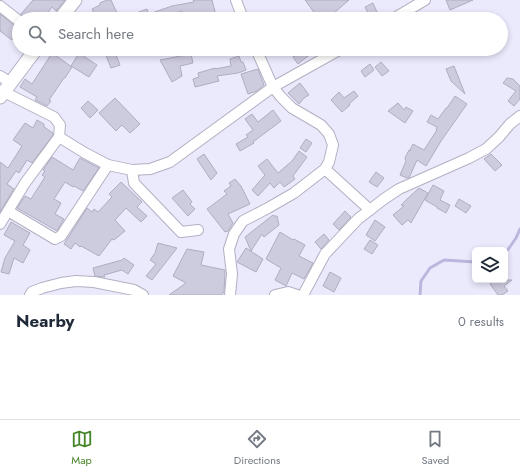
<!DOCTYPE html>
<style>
:root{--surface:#fff;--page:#f6f6f7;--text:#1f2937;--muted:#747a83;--line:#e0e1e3;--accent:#448527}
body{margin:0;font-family:Jost,sans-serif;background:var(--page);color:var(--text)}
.controls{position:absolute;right:12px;bottom:12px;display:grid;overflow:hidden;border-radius:6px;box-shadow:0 2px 6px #0003}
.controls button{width:36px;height:36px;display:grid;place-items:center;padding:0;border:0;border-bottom:1px solid var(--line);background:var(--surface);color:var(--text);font:20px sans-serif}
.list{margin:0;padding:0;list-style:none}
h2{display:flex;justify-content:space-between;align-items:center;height:52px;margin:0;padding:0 16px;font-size:17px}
h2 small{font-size:13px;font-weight:400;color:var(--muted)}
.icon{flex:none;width:22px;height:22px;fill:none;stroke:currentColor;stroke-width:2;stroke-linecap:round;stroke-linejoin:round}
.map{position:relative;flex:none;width:520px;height:295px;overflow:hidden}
.search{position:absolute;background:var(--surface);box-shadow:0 2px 6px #0003;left:12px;right:12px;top:12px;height:44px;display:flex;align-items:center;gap:10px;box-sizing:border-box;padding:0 14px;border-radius:22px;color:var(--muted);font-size:15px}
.sheet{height:124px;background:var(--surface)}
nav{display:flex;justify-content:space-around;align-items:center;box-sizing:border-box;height:56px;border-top:1px solid var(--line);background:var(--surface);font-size:11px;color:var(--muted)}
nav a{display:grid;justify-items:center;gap:2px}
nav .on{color:var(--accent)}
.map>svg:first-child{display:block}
</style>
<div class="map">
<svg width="520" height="295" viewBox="0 0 520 295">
<rect width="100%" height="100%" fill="#ebeafd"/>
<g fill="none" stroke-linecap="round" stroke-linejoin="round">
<g stroke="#bbb6dd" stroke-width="3">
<path d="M505 252 507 251 516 238 520 229"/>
<path d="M420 295 421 281 430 268 444 260 475 262"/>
</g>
</g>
<g fill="#cdcbde" stroke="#afadc0">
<path d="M33 0H65L56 11 52 7 43 19H25L21 14Z"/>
<path d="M107 0H111L117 13 105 19H96L92 9 100 5V3Z"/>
<path d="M193 0H212L217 19H183L182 11 159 19H123V18L147 9 149 14 172 6 194 2Z"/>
<path d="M305 0H349L327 19H319Z"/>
<path d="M446 0H473L450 10Z"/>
<path d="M373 3 380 19H371L365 7Z"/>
<path d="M0 14 15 26 19 27V29L12 40 0 31Z"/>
<path d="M303 49H317L298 64 293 57Z"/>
<path d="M114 50 120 65 111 68 105 53Z"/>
<path d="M52 53 72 67 65 78H64L49 100 51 101 47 106 35 100 37 97 20 87 25 79 32 84Z"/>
<path d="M79 53 97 65 89 77 71 66Z"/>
<path d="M191 54 193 63 180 66 182 76 172 82 160 60Z"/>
<path d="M239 56 241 62H243L246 70 238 73 217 76 219 81 195 87 193 79 199 77 198 73 215 68V69L231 66 230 59Z"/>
<path d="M381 62 389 71 382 76 375 67Z"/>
<path d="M370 64 374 70 365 77 361 71Z"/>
<path d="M454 66 465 94 451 81 446 69Z"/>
<path d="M258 69 264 85 257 91 248 94 241 74Z"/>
<path d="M507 78 513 79 520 86V99L514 106 508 101 516 91 503 83Z"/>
<path d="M300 83 309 95 304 98 299 104 288 93Z"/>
<path d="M354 91 358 96 349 104 350 105 342 112 331 100 339 92 344 98Z"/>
<path d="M455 96 467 104 441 141 426 166 417 160 409 178H407L400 175 406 161 405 158 409 150 411 151 410 150 413 144 424 150 437 130 436 129 437 127 427 122 431 115 438 119 446 108H447Z"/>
<path d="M115 98 140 124 130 133 122 125 116 131 99 113Z"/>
<path d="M88 101 98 110 90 118 81 108Z"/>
<path d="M398 103 404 110 406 107 413 111 405 123 388 111Z"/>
<path d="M273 110 281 121 253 142 254 143 240 151 236 144 248 137 246 135 253 130 245 119 252 114 258 122Z"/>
<path d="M37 120 44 124V127L53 133V135L32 163 27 160 19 173 16 171 7 184 14 189 0 212V162L8 168 22 146 13 140 25 123 33 128Z"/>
<path d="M306 139 312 143 306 152 300 148Z"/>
<path d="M299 151 307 157 293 176 295 179 284 187 280 182 274 188 270 183 258 196 252 190 265 175 258 166 267 159 278 173 292 161Z"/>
<path d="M204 154 217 173 211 180 197 159Z"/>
<path d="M491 154 502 165 495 171 484 159Z"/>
<path d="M52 157 73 170 80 158 99 168 83 191 74 186 73 187 65 182 54 199 61 203 55 214 64 219 57 231 17 208 25 196 31 199 45 177 42 175 45 171 43 170Z"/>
<path d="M376 172 384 178 377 187 369 182Z"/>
<path d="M235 179 241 186 250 204 228 214 233 223 228 231 225 232 207 209 227 194 224 191 231 186 229 183Z"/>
<path d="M121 182 142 202 137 207 147 216 141 222 126 208 115 220 125 231 114 240 112 239 99 256 81 246 80 247 75 243 71 249 64 244 87 208 92 212 94 209 98 212 112 197 109 194Z"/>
<path d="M433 185 444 191 440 200 450 205 446 213 437 208V207L425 200Z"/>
<path d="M419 188 428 193 411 223 408 220 402 225 393 215 404 206 401 205 406 200Z"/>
<path d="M183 190 192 202 190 204 195 209 188 216 172 198Z"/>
<path d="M459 199 471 206 466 213 455 206Z"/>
<path d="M345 211 351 217 339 230 333 224Z"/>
<path d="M273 215 274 216H277L279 225 264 237 262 234 251 251 245 237Z"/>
<path d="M375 220 385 227 375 241 366 235Z"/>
<path d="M11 222 30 233 23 245 30 250 23 263 14 258 9 274 1 272 5 258 15 241 4 235Z"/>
<path d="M280 232 293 240 294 239 305 245 299 256 313 263 304 279 292 273 286 286 275 280 281 268 266 259Z"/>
<path d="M324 234 329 240 321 249 315 242Z"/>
<path d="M370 240 378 245 372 254 364 249Z"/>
<path d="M158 243 177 248 152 280 146 276 156 264 150 260 155 253Z"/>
<path d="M246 248 263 259 256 272 237 262Z"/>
<path d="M187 249 204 252 201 265 225 270 224 292 222 295H169L186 283 173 276Z"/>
<path d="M124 258 134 265 128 274 122 270 104 275 105 277H104L95 276 93 268 122 260Z"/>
<path d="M330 272 341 278 334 292 323 286Z"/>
<path d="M496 280H512L504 286 508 291 502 295H498L490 284Z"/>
</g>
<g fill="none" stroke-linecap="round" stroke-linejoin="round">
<defs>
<g id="minor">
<path d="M236 0 243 19"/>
<path d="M0 6 19 21"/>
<path d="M393 19 425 0"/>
<path d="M0 76 11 83"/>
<path d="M59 137 85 153 108 165 132 170 150 169 170 162 273 87 341 49"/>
<path d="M325 169 370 210"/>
<path d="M132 170 134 183 181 232 198 230"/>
<path d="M8 211 55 239 61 236 108 165"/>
<path d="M0 224 25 183 59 137 60 125 54 117 4 92"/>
<path d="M30 295 32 292 42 288 61 283 76 281 94 282 134 290 143 295"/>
<path d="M230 295 232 274 229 249 234 234 243 221 268 208 294 193 325 169 329 162 333 145 329 134 321 125 292 108 281 97 273 87 256 49"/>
<path d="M275 295 288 292 297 295"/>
<path d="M303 295 325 254 358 219 384 199 399 189 469 158 486 149 499 137 510 124 520 116"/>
</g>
<g id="tertiary">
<path d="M60 19 75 0"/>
<path d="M0 97 36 49"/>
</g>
</defs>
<use href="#minor" stroke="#b2b0c2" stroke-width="12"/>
<use href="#tertiary" stroke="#b2b0c2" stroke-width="15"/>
<use href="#minor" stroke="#fff" stroke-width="10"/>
<use href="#tertiary" stroke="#fff" stroke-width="13"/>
</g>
</svg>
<div class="controls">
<button><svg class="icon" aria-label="layers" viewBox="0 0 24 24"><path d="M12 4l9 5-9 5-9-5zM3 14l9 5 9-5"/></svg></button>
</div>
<div class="search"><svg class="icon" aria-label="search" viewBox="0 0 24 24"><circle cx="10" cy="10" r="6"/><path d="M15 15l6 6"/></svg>Search here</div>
</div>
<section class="sheet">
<h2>Nearby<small>0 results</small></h2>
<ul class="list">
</ul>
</section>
<nav>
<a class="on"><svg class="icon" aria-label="map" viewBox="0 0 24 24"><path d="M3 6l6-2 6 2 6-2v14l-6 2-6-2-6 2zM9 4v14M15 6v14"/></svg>Map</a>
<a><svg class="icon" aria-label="directions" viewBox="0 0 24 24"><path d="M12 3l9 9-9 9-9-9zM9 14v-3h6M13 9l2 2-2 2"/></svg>Directions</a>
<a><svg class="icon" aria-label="saved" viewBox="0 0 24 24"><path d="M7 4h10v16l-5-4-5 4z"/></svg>Saved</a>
</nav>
